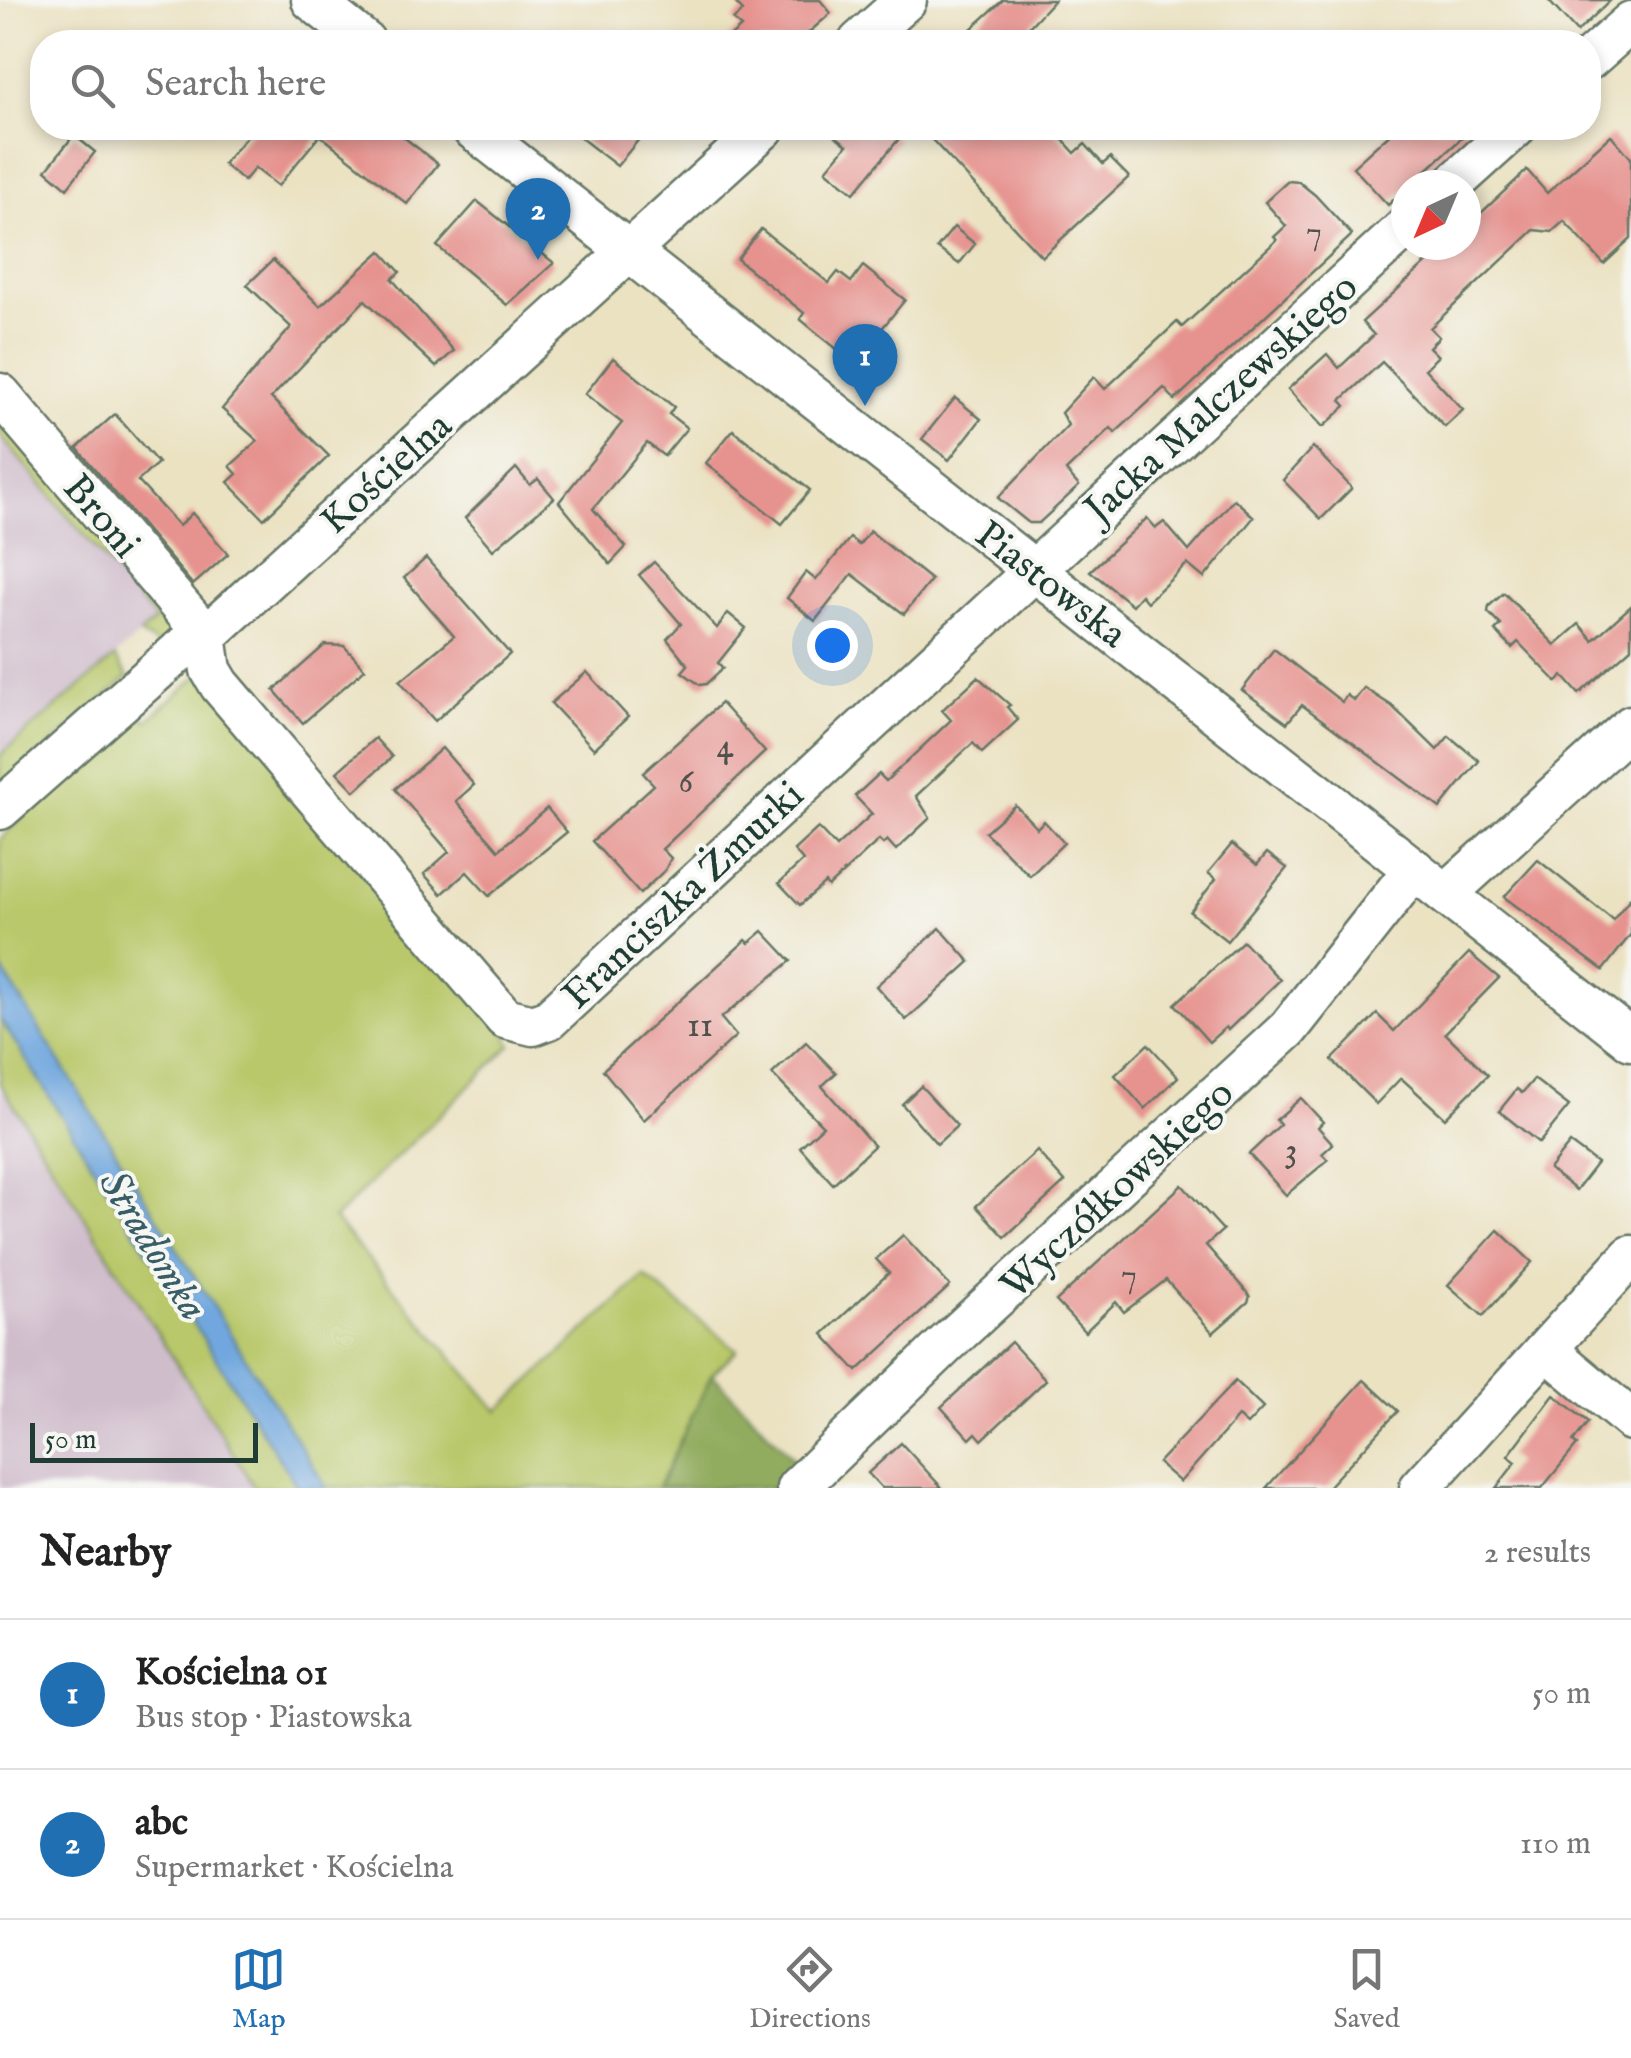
<!DOCTYPE html>
<meta charset="utf-8">
<style>
:root{--surface:#fff;--page:#f6f6f6;--text:#222;--muted:#767676;--line:#e0e0e0;--accent:#1f6fb2}
body{margin:0;font-family:"IM FELL English",serif;background:var(--page);color:var(--text)}
.compass{position:absolute;left:1391px;top:170px;width:90px;height:90px;border-radius:50%;background:var(--surface);box-shadow:0 5px 15px #0003;rotate:224deg}
.scale{position:absolute;left:30px;bottom:25px;width:228px;box-sizing:border-box;padding-left:10px;border:5px solid #1f3d34;border-top:0;font-size:28px;line-height:35px;white-space:nowrap;color:#1f3d34;-webkit-text-stroke:8px #f6f6f2;paint-order:stroke}
.you{position:absolute;left:832px;top:645px;width:35px;height:35px;margin:-25px;border:8px solid #fff;border-radius:50%;background:#1a73e8;box-shadow:0 0 0 15px #1a73e833}
.badge{display:grid;place-items:center;width:65px;height:65px;border-radius:50%;background:var(--accent);color:#fff;font-size:32px;font-weight:700}
.pin{position:absolute;translate:-50% -82px;filter:drop-shadow(0 2px 5px #0008)}
.pin::after{content:'';position:absolute;top:52px;width:35px;height:30px;background:inherit;clip-path:polygon(0 0,100% 0,50% 100%)}
.list{margin:0;padding:0;list-style:none}
h2{display:flex;justify-content:space-between;align-items:center;height:130px;margin:0;padding:0 40px;font-size:42px}
h2 small{font-size:32px;font-weight:400;color:var(--muted)}
.list li{display:grid;grid-template-columns:65px 1fr auto;gap:30px;align-items:center;box-sizing:border-box;height:150px;padding:0 40px;border-top:2px solid var(--line)}
.list b{display:block;font-size:38px;white-space:nowrap}
.list p{margin:0;font-size:32px;white-space:nowrap;color:var(--muted)}
.list em{font-size:32px;font-style:normal;color:var(--muted)}
.icon{flex:none;width:55px;height:55px;fill:none;stroke:currentColor;stroke-width:2;stroke-linecap:round;stroke-linejoin:round}
.map{position:relative;flex:none;width:1631px;height:1488px;overflow:hidden}
.search{position:absolute;background:var(--surface);box-shadow:0 5px 15px #0003;left:30px;right:30px;top:30px;height:110px;display:flex;align-items:center;gap:25px;box-sizing:border-box;padding:0 35px;border-radius:40px;color:var(--muted);font-size:38px}
.sheet{height:430px;background:var(--surface)}
nav{display:flex;justify-content:space-around;align-items:center;box-sizing:border-box;height:140px;border-top:2px solid var(--line);background:var(--surface);font-size:28px;color:var(--muted)}
nav a{display:grid;justify-items:center;gap:5px}
nav .on{color:var(--accent)}
.map>svg:first-child{display:block}
</style>
<div class="map">
<svg width="1631" height="1488" viewBox="0 0 1631 1488">
<rect width="100%" height="100%" fill="#f6f6f2"/>
<filter id="ink" filterUnits="userSpaceOnUse"><feTurbulence type="fractalNoise" baseFrequency=".01" numOctaves="2"/><feDisplacementMap in="SourceGraphic" scale="20" xChannelSelector="R" yChannelSelector="G"/><feConvolveMatrix kernelMatrix="1 2 1 2 8 2 1 2 1" color-interpolation-filters="sRGB"/></filter>
<filter id="wash" filterUnits="userSpaceOnUse"><feTurbulence type="fractalNoise" baseFrequency=".0048" numOctaves="4" result="noise"/><feDisplacementMap in="SourceGraphic" scale="40" xChannelSelector="R" yChannelSelector="G"/><feGaussianBlur stdDeviation="2.25" result="paint"/><feColorMatrix in="noise" values="0 0 0 0 0 0 0 0 0 0 0 0 0 0 0 0 0 1.4 0 .05"/><feComposite in="paint" operator="in"/></filter>
<g filter="url(#wash)">
<rect width="100%" height="100%" fill="#ebe2c2"/>
<g fill="#d0bdcc">
<path d="M0 436 156 621 0 755Z"/>
<path d="M0 1083 255 1488H0Z"/>
</g>
<g fill="#b9c86b" stroke="#6c8250" stroke-width="2.5">
<path d="M0 407 170 614 175 635 161 647 140 634 156 620 0 436Z"/>
<path d="M115 657 128 677 0 790V755Z"/>
<path d="M202 672 506 1033 511 1045 334 1219 498 1411 644 1276 737 1350 712 1374 658 1488H255L0 1083V839L133 709 147 721Z"/>
</g>
<path fill="#92ac5f" stroke="#58744a" stroke-width="2.5" d="M712 1374 803 1469 785 1488H658Z"/>
<path fill="#71a7de" stroke="#487289" stroke-width="2.5" d="M0 966 327 1488H298L0 1019Z"/>
<g id="blocks">
<g fill="#e6938f">
<path d="M733 0H820L831 13 798 42H724L741 27 733 20 743 11Z"/>
<path d="M1003 0H1054L1015 42H983L970 30Z"/>
<path d="M1548 0H1611L1577 32Z"/>
<path d="M254 128H392L438 164 407 204 320 135 278 186 255 168 244 181 223 164Z"/>
<path d="M568 128H648L617 166Z"/>
<path d="M825 128H882L898 140 854 193 826 170 847 145Z"/>
<path d="M921 128H1052L1075 153 1085 144 1103 164 1110 158 1129 177 1042 257Z"/>
<path d="M1396 128H1473L1388 205 1353 167Z"/>
<path d="M74 135 95 152 67 188 46 170Z"/>
<path d="M1611 135 1631 158V239L1604 264 1564 221 1552 232 1534 230 1430 328 1439 337 1429 347 1438 356 1425 369 1463 410 1445 427 1382 362 1341 400 1346 406 1323 427 1288 389 1327 354 1339 368 1374 335 1362 322 1446 245H1466V227L1527 170 1547 193Z"/>
<path d="M1288 181 1299 182 1315 195 1352 235 1175 400 1164 388 1115 433 1111 428 1066 471 1079 486 1039 523H1029L998 498 1068 425 1061 413 1094 377 1105 389 1177 322 1182 327 1277 240 1274 237 1286 226 1265 202Z"/>
<path d="M477 201 554 263 507 305 437 246Z"/>
<path d="M954 227 975 244 959 264 937 248Z"/>
<path d="M761 229 829 283 838 272 851 282 863 266 905 300 854 363 800 319 804 313 737 259Z"/>
<path d="M381 251 400 272 392 279 454 351 436 367 365 300 271 398 329 456 264 519 228 482 237 474 230 466 258 441 222 409 291 327 247 285 273 260 320 306Z"/>
<path d="M613 358 674 407 669 414 687 428 664 456 647 443 593 509 626 547 610 564 559 502 622 423 585 394Z"/>
<path d="M955 398 981 419 949 460 922 439Z"/>
<path d="M115 414 158 463 138 481 179 526 192 513 228 554 193 585 77 448Z"/>
<path d="M733 430 810 490 782 524 706 463Z"/>
<path d="M1313 447 1352 488 1321 519 1283 480Z"/>
<path d="M516 468 530 485 538 479 554 498 493 550 465 518Z"/>
<path d="M1234 499 1254 517 1204 578 1187 564 1147 602 1141 595 1132 605 1090 571 1147 518 1156 528 1164 522 1189 551Z"/>
<path d="M870 531 931 580 904 614 852 574 815 621 787 598 806 572 816 580 850 538 859 545Z"/>
<path d="M426 558 510 654 435 721 400 681 454 636 404 578Z"/>
<path d="M654 562 717 628 728 613 746 628 718 663 723 668 706 684 700 685 682 672 688 665 667 639 681 624 639 575Z"/>
<path d="M1504 593 1555 645 1579 624 1593 640 1631 606V648L1579 694 1563 676 1557 682 1518 642 1512 648 1495 631 1501 625 1488 612 1489 606Z"/>
<path d="M325 645 344 646 365 669 303 723 274 690Z"/>
<path d="M1274 649 1342 702 1347 695 1354 701 1364 688 1392 706 1437 750 1449 736 1479 761 1440 808 1302 705 1287 723 1242 690Z"/>
<path d="M587 672 628 717 594 749 551 703Z"/>
<path d="M978 677 1010 705 1007 707 1018 720 982 753 973 743 916 796 930 818 896 850 887 840 883 844 879 840 828 887 825 883 800 905 779 883 803 861 794 850 818 828 836 847 872 814 855 796 879 774 886 781 951 720 942 710Z"/>
<path d="M721 703 765 752 662 849 671 858 665 870 640 894 592 841 654 785 643 773Z"/>
<path d="M375 738 392 757 355 791 337 772Z"/>
<path d="M442 748 474 785 456 801 499 850 547 808 567 832 489 896 467 872 442 894 424 874 449 852 395 789Z"/>
<path d="M1015 805 1037 828 1044 821 1064 843 1030 876 985 832Z"/>
<path d="M1232 844 1257 865 1267 853 1287 868 1227 941 1190 912 1216 879 1208 873Z"/>
<path d="M1538 860 1613 920 1631 897V934L1603 970 1504 897Z"/>
<path d="M940 928 970 962 906 1020 876 986Z"/>
<path d="M763 931 791 961 721 1018 736 1036 644 1120 603 1070 746 940 749 943Z"/>
<path d="M1243 941 1280 980 1228 1030 1226 1027 1209 1042 1175 1004Z"/>
<path d="M1469 953 1499 978 1445 1033 1488 1075 1445 1118 1401 1078 1376 1104 1332 1060 1377 1014 1394 1031Z"/>
<path d="M806 1042 836 1073 822 1086 874 1146 833 1184 800 1147 823 1126 772 1074Z"/>
<path d="M1148 1044 1178 1077 1145 1109 1115 1075Z"/>
<path d="M1534 1079 1569 1106 1539 1143 1499 1111 1517 1089 1522 1093Z"/>
<path d="M921 1086 957 1126 937 1144 902 1104Z"/>
<path d="M1301 1098 1323 1122 1318 1127 1333 1144 1322 1154 1328 1160 1286 1195 1249 1154 1280 1125 1276 1120Z"/>
<path d="M1570 1143 1597 1163 1576 1190 1549 1169Z"/>
<path d="M1037 1151 1065 1182 1005 1237 976 1206Z"/>
<path d="M1182 1185 1223 1230 1206 1245 1250 1296 1248 1302 1213 1333 1166 1280 1124 1312 1116 1302 1085 1332 1056 1301Z"/>
<path d="M1498 1230 1532 1262 1483 1316 1448 1285Z"/>
<path d="M903 1235 950 1286 857 1371 823 1334 889 1273 876 1259Z"/>
<path d="M1011 1342 1046 1380 982 1440 976 1433 970 1439 941 1407Z"/>
<path d="M1364 1380 1398 1411 1327 1488H1266Z"/>
<path d="M1235 1381 1263 1408 1247 1425 1238 1417 1180 1482 1158 1463Z"/>
<path d="M1554 1395 1588 1422 1573 1442 1577 1445 1542 1488H1496L1516 1462 1508 1456Z"/>
<path d="M901 1443 942 1488H882L868 1473Z"/>
</g>
</g>
</g>
<g filter="url(#ink)">
<use href="#blocks" fill-opacity="0" stroke="#676" stroke-width="2.5"/>
<g fill="none" stroke-linecap="round" stroke-linejoin="round">
<defs>
<g id="minor">
<path d="M312 0 365 42"/>
<path d="M859 42 906 0"/>
<path d="M1588 60 1631 22"/>
<path d="M472 128 1631 1040"/>
<path d="M1452 185 1515 128"/>
<path d="M0 394 206 636"/>
<path d="M206 636 211 670 220 685 505 1018 533 1025 549 1019 1406 227"/>
<path d="M0 809 185 646 206 636 764 128"/>
<path d="M1446 894 1631 726"/>
<path d="M1547 1350 1631 1420"/>
<path d="M797 1488 945 1345 1288 1029 1414 869"/>
<path d="M1420 1488 1631 1256"/>
</g>
</defs>
<use href="#minor" stroke="#676" stroke-width="45"/>
<use href="#minor" stroke="#fff" stroke-width="40"/>
</g>
</g>
<g text-anchor="middle" stroke-width="8" stroke-linejoin="round" paint-order="stroke">
<g font-size="35" fill="#51524b">
<text x="1314" y="243">7</text>
<text x="725" y="757">4</text>
<text x="686" y="792">6</text>
<text x="700" y="1036">11</text>
<text x="1291" y="1161">3</text>
<text x="1129" y="1286">7</text>
</g>
<g font-size="40" fill="#1f3d34" stroke="#f6f6f2">
<text transform="translate(1220 397) rotate(-42)" y="14">Jacka Malczewskiego</text>
<text transform="translate(385 472) rotate(-42)" y="14">Kościelna</text>
<text transform="translate(103 515) rotate(50)" y="14">Broni</text>
<text transform="translate(1052 583) rotate(38)" y="14">Piastowska</text>
<text transform="translate(682 894) rotate(-43)" y="14">Franciszka Żmurki</text>
<text transform="translate(1116 1188) rotate(-43)" y="14">Wyczółkowskiego</text>
</g>
<g font-size="42" font-style="italic" fill="#385d67" stroke="#f6f6f2">
<text transform="translate(155 1244) rotate(58)" y="15">Stradomka</text>
</g>
</g>
</svg>
<svg class="compass" viewBox="-18 -18 36 36"><path d="M0-13l5 13h-10z" fill="#e53935"/><path d="M0 13l5-13h-10z" fill="#767676"/></svg>
<div class="scale">50 m</div>
<div class="you"></div>
<div class="pin badge" style="left:865px;top:406px">1</div>
<div class="pin badge" style="left:538px;top:260px">2</div>
<div class="search"><svg class="icon" aria-label="search" viewBox="0 0 24 24"><circle cx="10" cy="10" r="6"/><path d="M15 15l6 6"/></svg>Search here</div>
</div>
<section class="sheet">
<h2>Nearby<small>2 results</small></h2>
<ul class="list">
<li><span class="badge">1</span><div><b>Kościelna 01</b><p>Bus stop · Piastowska</p></div><em>50 m</em></li>
<li><span class="badge">2</span><div><b>abc</b><p>Supermarket · Kościelna</p></div><em>110 m</em></li>
</ul>
</section>
<nav>
<a class="on"><svg class="icon" aria-label="map" viewBox="0 0 24 24"><path d="M3 6l6-2 6 2 6-2v14l-6 2-6-2-6 2zM9 4v14M15 6v14"/></svg>Map</a>
<a><svg class="icon" aria-label="directions" viewBox="0 0 24 24"><path d="M12 3l9 9-9 9-9-9zM9 14v-3h6M13 9l2 2-2 2"/></svg>Directions</a>
<a><svg class="icon" aria-label="saved" viewBox="0 0 24 24"><path d="M7 4h10v16l-5-4-5 4z"/></svg>Saved</a>
</nav>
